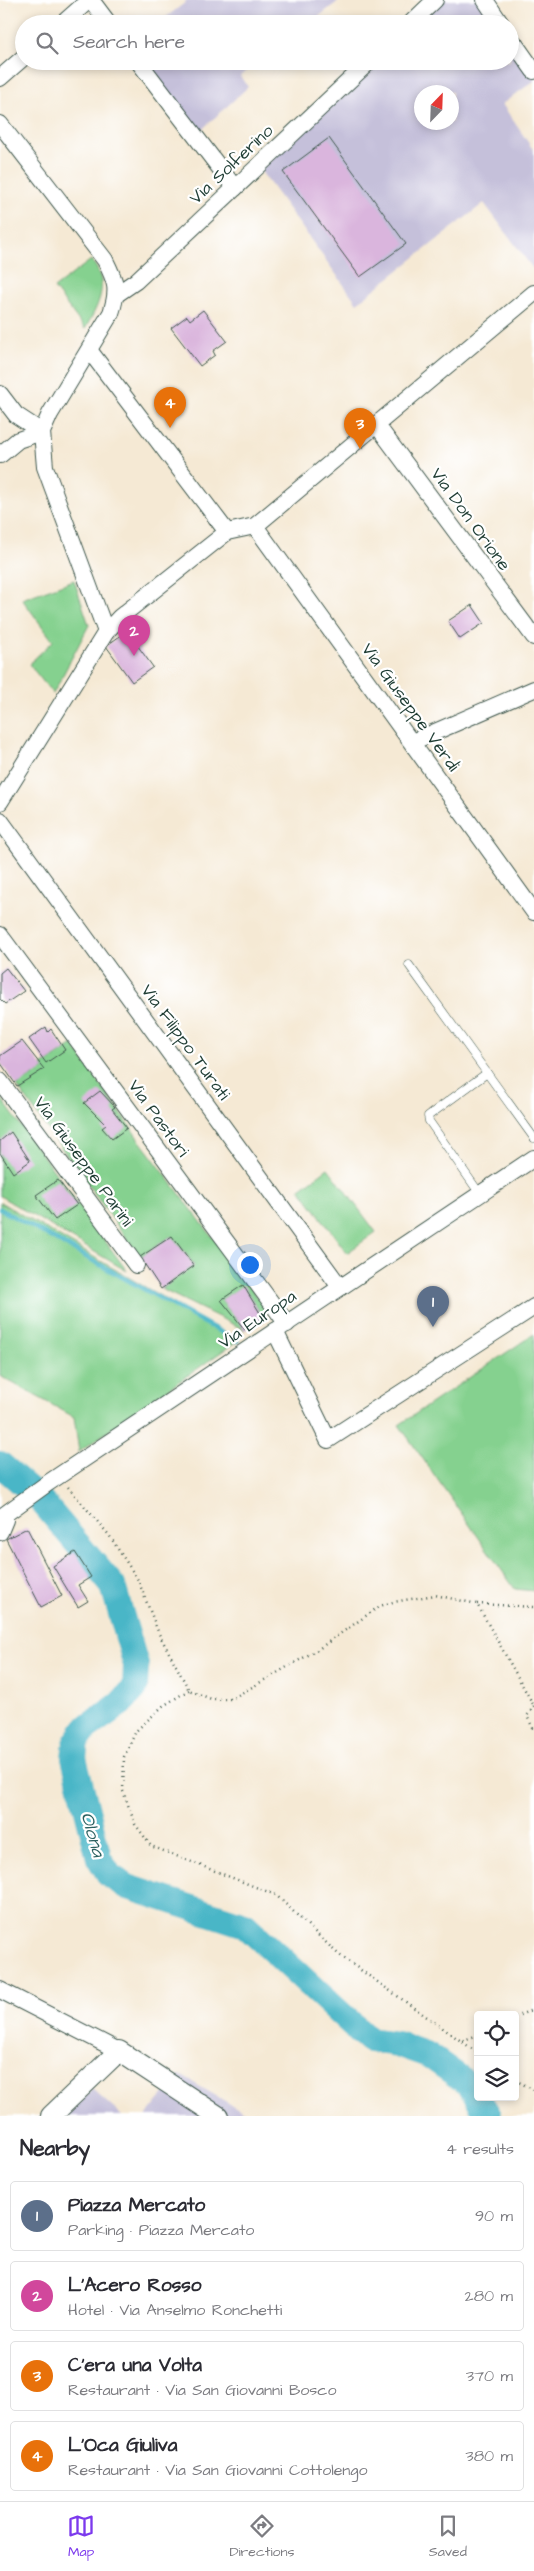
<!DOCTYPE html>
<meta charset="utf-8">
<style>
:root{--surface:#fff;--page:#f2f2f3;--text:#2b2b33;--muted:#7c7c81;--line:#e1e1e2;--accent:#7c3aed}
body{margin:0;font-family:"Architects Daughter",sans-serif;background:var(--page);color:var(--text)}
.controls{position:absolute;right:15px;bottom:15px;display:grid;overflow:hidden;border-radius:5px;box-shadow:0 2px 8px #0003}
.controls button{width:45px;height:45px;display:grid;place-items:center;padding:0;border:0;border-bottom:1px solid var(--line);background:var(--surface);color:var(--text);font:25px sans-serif}
.compass{position:absolute;left:414px;top:85px;width:45px;height:45px;border-radius:50%;background:var(--surface);box-shadow:0 2px 8px #0003;rotate:23deg}
.you{position:absolute;left:249px;top:1264px;width:18px;height:18px;margin:-12px;border:4px solid #fff;border-radius:50%;background:#1a73e8;box-shadow:0 0 0 8px #1a73e833}
.badge{display:grid;place-items:center;width:32px;height:32px;border-radius:50%;background:var(--accent);color:#fff;font-size:16px;font-weight:700}
.pin{position:absolute;translate:-50% -41px;filter:drop-shadow(0 1px 2px #0008)}
.pin::after{content:'';position:absolute;top:26px;width:18px;height:15px;background:inherit;clip-path:polygon(0 0,100% 0,50% 100%)}
.list{margin:0;padding:0;list-style:none}
h2{display:flex;justify-content:space-between;align-items:center;height:65px;margin:0;padding:0 20px;font-size:21px}
h2 small{font-size:16px;font-weight:400;color:var(--muted)}
.list li{display:grid;grid-template-columns:32px 1fr auto;gap:15px;align-items:center;box-sizing:border-box;height:70px;margin:0 10px 10px;padding:0 10px;border:1px solid var(--line);border-radius:5px}
.list b{display:block;font-size:19px;white-space:nowrap}
.list p{margin:0;font-size:16px;white-space:nowrap;color:var(--muted)}
.list em{font-size:16px;font-style:normal;color:var(--muted)}
.icon{flex:none;width:28px;height:28px;fill:none;stroke:currentColor;stroke-width:2;stroke-linecap:round;stroke-linejoin:round}
.map{position:relative;flex:none;width:534px;height:2116px;overflow:hidden}
.search{position:absolute;background:var(--surface);box-shadow:0 2px 8px #0003;left:15px;right:15px;top:15px;height:55px;display:flex;align-items:center;gap:12px;box-sizing:border-box;padding:0 18px;border-radius:28px;color:var(--muted);font-size:19px}
.sheet{height:385px;background:var(--surface)}
nav{display:flex;justify-content:space-around;align-items:center;box-sizing:border-box;height:70px;border-top:1px solid var(--line);background:var(--surface);font-size:14px;color:var(--muted)}
nav a{display:grid;justify-items:center;gap:2px}
nav .on{color:var(--accent)}
.map>svg:first-child{display:block}
</style>
<div class="map">
<svg width="534" height="2116" viewBox="0 0 534 2116">
<rect width="100%" height="100%" fill="#fff"/>
<filter id="ink" filterUnits="userSpaceOnUse"><feTurbulence type="fractalNoise" baseFrequency=".02" numOctaves="2"/><feDisplacementMap in="SourceGraphic" scale="10" xChannelSelector="R" yChannelSelector="G"/><feConvolveMatrix kernelMatrix="1 2 1 2 8 2 1 2 1" color-interpolation-filters="sRGB"/></filter>
<filter id="wash" filterUnits="userSpaceOnUse"><feTurbulence type="fractalNoise" baseFrequency=".0096" numOctaves="4" result="noise"/><feDisplacementMap in="SourceGraphic" scale="20" xChannelSelector="R" yChannelSelector="G"/><feGaussianBlur stdDeviation="1.12" result="paint"/><feColorMatrix in="noise" values="0 0 0 0 0 0 0 0 0 0 0 0 0 0 0 0 0 1.4 0 .05"/><feComposite in="paint" operator="in"/></filter>
<g filter="url(#wash)">
<rect width="100%" height="100%" fill="#f5e9d4"/>
<g fill="#c5c0da" fill-rule="evenodd">
<path d="M185 0H340L309 24H157L186 2Z"/>
<path d="M444 0H480L497 24H418Z"/>
<path d="M510 43 534 77V81L502 104 534 151V270L484 203 357 303 260 170 378 61H510ZM422 92H452V122H422Z"/>
<path d="M143 61H259L240 76 248 87 197 134Z"/>
<path d="M180 2075 244 2112 250 2116H146Z"/>
<path d="M92 2089 122 2116H68Z"/>
</g>
<g fill="#85d18f" stroke="#528762">
<path d="M91 260C111 284 98 306 85 329L54 288Z"/>
<path d="M74 580 89 625 53 694 29 664 53 641 22 599Z"/>
<path d="M73 1045 140 1141 266 1308 263 1318 243 1286 221 1300 245 1330 161 1289 194 1265 172 1236 140 1257 17 1086 44 1069 42 1066Z"/>
<path d="M0 1097 127 1271 0 1196Z"/>
<path d="M328 1168 376 1232 347 1253 300 1189Z"/>
<path d="M0 1202 237 1341 79 1452 74 1417 0 1376Z"/>
<path d="M534 1334V1591L515 1589 399 1425Z"/>
</g>
<g fill="none" stroke-linecap="round" stroke-linejoin="round">
<path stroke="#4ab6c7" stroke-width="4.5" d="M0 1209 237 1341"/>
<path stroke="#4ab6c7" stroke-width="26" d="M0 1464 38 1497 113 1586 136 1665 135 1688 120 1704 86 1728 76 1742 74 1758 99 1858 110 1876 128 1887 245 1925 369 2040 397 2044 428 2055 469 2084 489 2116"/>
</g>
<g id="blocks">
<g fill="#dab5dd">
<path d="M329 138 406 244 360 277 283 172Z"/>
<path d="M203 310 227 341 213 351 215 355 200 366 171 328 187 316 190 320Z"/>
<path d="M472 605 484 623 460 639 448 621Z"/>
<path d="M127 631 153 667 132 682 106 646Z"/>
<path d="M6 968 24 991 5 1004 0 999V973Z"/>
<path d="M46 1027 48 1032 51 1029 65 1050 46 1063 29 1039Z"/>
<path d="M22 1041 44 1069 17 1086 0 1062V1056Z"/>
<path d="M100 1091 115 1107 112 1109 127 1128 112 1139 102 1128 106 1125 84 1103Z"/>
<path d="M11 1132 30 1161 13 1173 0 1153V1141Z"/>
<path d="M58 1180 77 1205 55 1220 36 1195Z"/>
<path d="M172 1236 194 1266 161 1289 140 1257Z"/>
<path d="M243 1285 263 1318 245 1330 221 1300Z"/>
<path d="M27 1528 62 1596 41 1607 6 1539Z"/>
<path d="M75 1552 91 1577 78 1585 88 1601 78 1607 53 1566Z"/>
</g>
</g>
</g>
<g filter="url(#ink)">
<use href="#blocks" fill-opacity="0" stroke="#3f574c" stroke-width="1"/>
<g fill="none" stroke-linecap="round" stroke-linejoin="round">
<defs>
<g id="service">
<path d="M409 965 534 1138"/>
<path d="M480 1194 429 1121 428 1116 487 1073"/>
</g>
<g id="minor">
<path d="M91 0 109 24"/>
<path d="M485 0 501 24"/>
<path d="M62 24 89 0"/>
<path d="M410 24 435 0"/>
<path d="M510 37 534 71"/>
<path d="M138 61 235 188"/>
<path d="M0 78 24 57"/>
<path d="M0 124 105 260C116 282 119 289 111 313L50 414 42 432 45 467 106 632"/>
<path d="M117 294 136 281 370 61"/>
<path d="M89 350 227 532"/>
<path d="M0 394 16 415 42 432"/>
<path d="M376 424 534 637"/>
<path d="M0 455 18 440 42 432"/>
<path d="M255 526 534 912"/>
<path d="M412 742 534 689"/>
<path d="M0 802 106 632 120 617 227 532 255 526 534 293"/>
<path d="M0 820 340 1287"/>
<path d="M0 935 287 1324"/>
<path d="M0 1081 136 1265"/>
<path d="M275 1331 328 1440 534 1307"/>
<path d="M4 1515 48 1483 534 1158"/>
<path d="M0 1532 5 1520 4 1515"/>
<path d="M0 1990 119 2051"/>
</g>
<path id="tertiary" d="M51 2116 119 2051 218 2116"/>
</defs>
<use href="#service" stroke="#3f574c" stroke-width="9"/>
<use href="#minor" stroke="#3f574c" stroke-width="18"/>
<use href="#tertiary" stroke="#3f574c" stroke-width="22"/>
<g stroke="#3f574c" stroke-width="2.5" stroke-dasharray="1 4" stroke-linecap="butt">
<path d="M68 1487 109 1535 138 1580 159 1634 189 1690 211 1699H231L317 1650 380 1606 393 1602 435 1595 477 1604 534 1706"/>
<path d="M477 1604 534 1607"/>
<path d="M189 1690 163 1706 136 1731 124 1757 123 1791 135 1824 151 1846 276 1895 338 1954 461 2041"/>
<path d="M534 1706 527 1716 534 1730"/>
<path d="M515 2017 534 2009"/>
<path d="M478 2035 461 2041 478 2053"/>
<path d="M515 2080 534 2090"/>
</g>
<use href="#service" stroke="#fff" stroke-width="8"/>
<use href="#minor" stroke="#fff" stroke-width="16"/>
<use href="#tertiary" stroke="#fff" stroke-width="20"/>
</g>
</g>
<g text-anchor="middle" stroke-width="4.5" stroke-linejoin="round" paint-order="stroke">
<g font-size="18" fill="#1f3d34" stroke="#fff">
<text transform="translate(231 164) rotate(-43)" y="6">Via Solferino</text>
<text transform="translate(471 519) rotate(54)" y="6">Via Don Orione</text>
<text transform="translate(411 707) rotate(54)" y="6">Via Giuseppe Verdi</text>
<text transform="translate(186 1042) rotate(54)" y="6">Via Filippo Turati</text>
<text transform="translate(159 1118) rotate(54)" y="6">Via Pastori</text>
<text transform="translate(84 1161) rotate(54)" y="6">Via Giuseppe Parini</text>
<text transform="translate(257 1319) rotate(-34)" y="6">Via Europa</text>
</g>
<g font-size="19" font-style="italic" fill="#2c6160" stroke="#fff">
<text transform="translate(94 1834) rotate(74)" y="7">Olona</text>
</g>
</g>
</svg>
<div class="controls">
<button><svg class="icon" aria-label="locate" viewBox="0 0 24 24"><circle cx="12" cy="12" r="6"/><path d="M12 2v4M12 18v4M2 12h4M18 12h4"/></svg></button>
<button><svg class="icon" aria-label="layers" viewBox="0 0 24 24"><path d="M12 4l9 5-9 5-9-5zM3 14l9 5 9-5"/></svg></button>
</div>
<svg class="compass" viewBox="-18 -18 36 36"><path d="M0-13l5 13h-10z" fill="#e53935"/><path d="M0 13l5-13h-10z" fill="#7c7c81"/></svg>
<div class="you"></div>
<div class="pin badge" style="left:433px;top:1327px;background:#5c6f8a">1</div>
<div class="pin badge" style="left:134px;top:656px;background:#d1479c">2</div>
<div class="pin badge" style="left:360px;top:449px;background:#e8710a">3</div>
<div class="pin badge" style="left:170px;top:428px;background:#e8710a">4</div>
<div class="search"><svg class="icon" aria-label="search" viewBox="0 0 24 24"><circle cx="10" cy="10" r="6"/><path d="M15 15l6 6"/></svg>Search here</div>
</div>
<section class="sheet">
<h2>Nearby<small>4 results</small></h2>
<ul class="list">
<li><span class="badge" style="background:#5c6f8a">1</span><div><b>Piazza Mercato</b><p>Parking · Piazza Mercato</p></div><em>90 m</em></li>
<li><span class="badge" style="background:#d1479c">2</span><div><b>L'Acero Rosso</b><p>Hotel · Via Anselmo Ronchetti</p></div><em>280 m</em></li>
<li><span class="badge" style="background:#e8710a">3</span><div><b>C'era una Volta</b><p>Restaurant · Via San Giovanni Bosco</p></div><em>370 m</em></li>
<li><span class="badge" style="background:#e8710a">4</span><div><b>L'Oca Giuliva</b><p>Restaurant · Via San Giovanni Cottolengo</p></div><em>380 m</em></li>
</ul>
</section>
<nav>
<a class="on"><svg class="icon" aria-label="map" viewBox="0 0 24 24"><path d="M3 6l6-2 6 2 6-2v14l-6 2-6-2-6 2zM9 4v14M15 6v14"/></svg>Map</a>
<a><svg class="icon" aria-label="directions" viewBox="0 0 24 24"><path d="M12 3l9 9-9 9-9-9zM9 14v-3h6M13 9l2 2-2 2"/></svg>Directions</a>
<a><svg class="icon" aria-label="saved" viewBox="0 0 24 24"><path d="M7 4h10v16l-5-4-5 4z"/></svg>Saved</a>
</nav>
